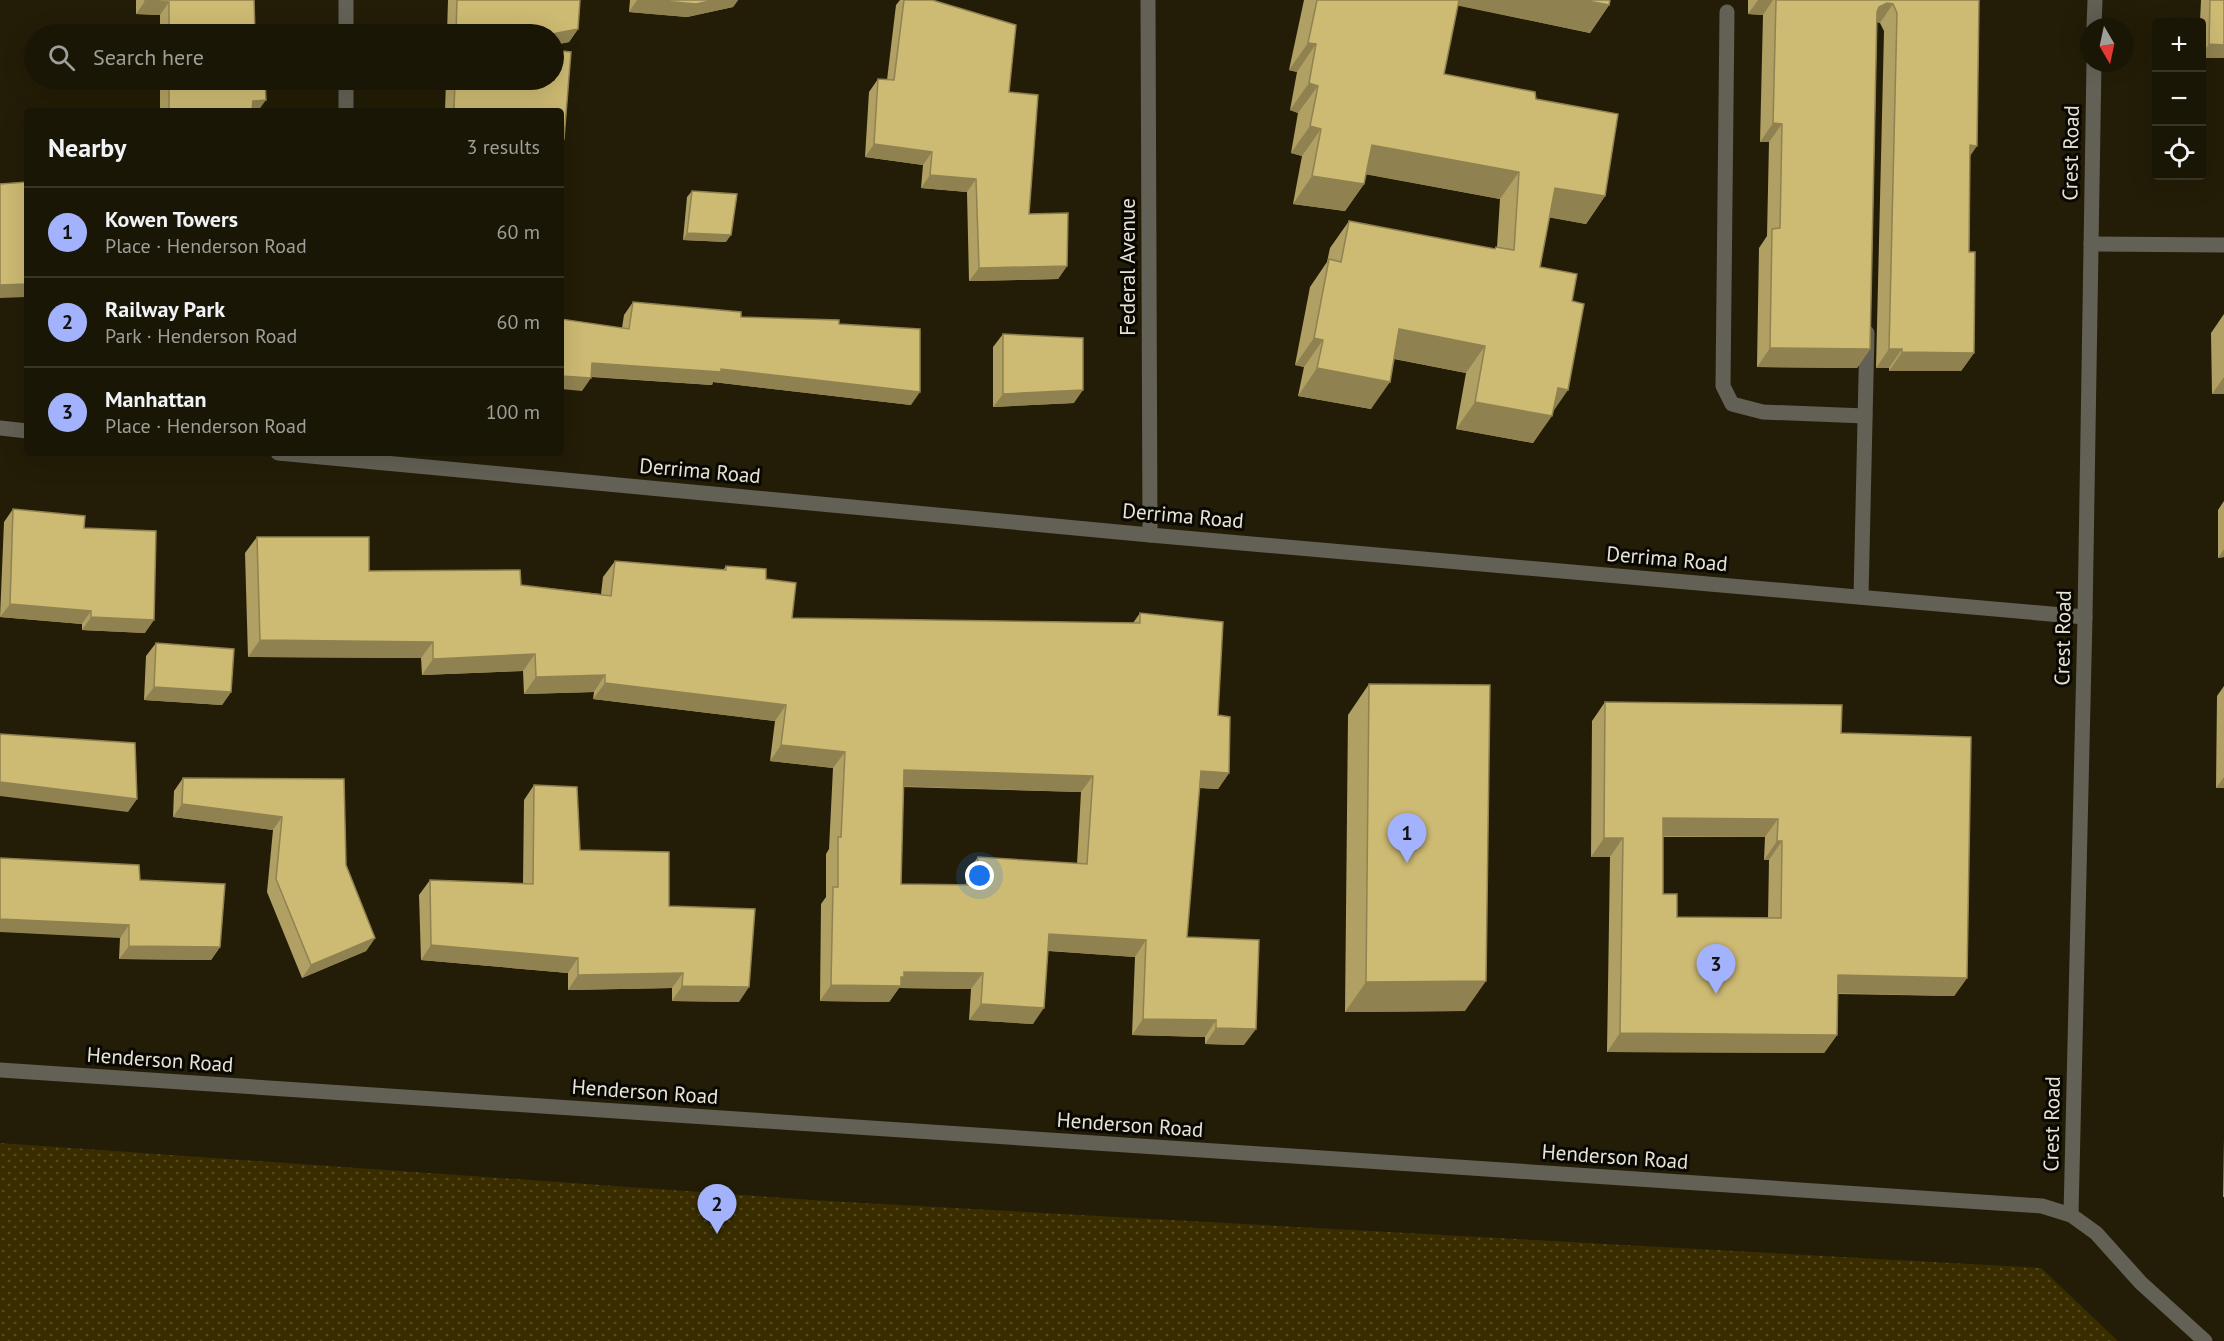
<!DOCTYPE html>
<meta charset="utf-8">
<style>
:root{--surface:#1a1605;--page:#231f0f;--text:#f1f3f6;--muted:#9f9f9a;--line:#383527;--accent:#a3b2fd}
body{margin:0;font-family:"PT Sans",sans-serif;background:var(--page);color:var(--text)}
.controls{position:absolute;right:18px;top:18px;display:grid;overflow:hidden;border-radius:6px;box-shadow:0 6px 24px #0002}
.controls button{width:54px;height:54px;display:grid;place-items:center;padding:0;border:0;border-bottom:2px solid var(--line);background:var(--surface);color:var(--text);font:30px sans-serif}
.compass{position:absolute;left:2080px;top:18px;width:54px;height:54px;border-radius:50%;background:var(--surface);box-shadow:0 6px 24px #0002;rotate:171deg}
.you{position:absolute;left:980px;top:876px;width:21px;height:21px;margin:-15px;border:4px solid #fff;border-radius:50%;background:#1a73e8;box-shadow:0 0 0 9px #1a73e833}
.badge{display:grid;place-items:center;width:39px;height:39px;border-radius:50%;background:var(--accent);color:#111;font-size:20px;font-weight:700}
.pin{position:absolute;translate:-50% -50px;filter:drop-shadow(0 2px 3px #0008)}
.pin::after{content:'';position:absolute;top:32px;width:21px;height:18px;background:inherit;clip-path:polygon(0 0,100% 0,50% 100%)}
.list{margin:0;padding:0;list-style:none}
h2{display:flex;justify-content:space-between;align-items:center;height:78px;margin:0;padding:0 24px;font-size:26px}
h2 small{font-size:20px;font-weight:400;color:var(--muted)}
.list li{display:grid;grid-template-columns:39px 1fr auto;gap:18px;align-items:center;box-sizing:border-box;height:90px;padding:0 24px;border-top:2px solid var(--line)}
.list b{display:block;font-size:22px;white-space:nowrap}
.list p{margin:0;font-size:20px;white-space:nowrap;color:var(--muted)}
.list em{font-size:20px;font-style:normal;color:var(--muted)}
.icon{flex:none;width:33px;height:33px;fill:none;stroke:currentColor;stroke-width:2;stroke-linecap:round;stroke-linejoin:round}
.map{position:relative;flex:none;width:2224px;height:1341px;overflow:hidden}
.search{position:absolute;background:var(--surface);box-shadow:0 6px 24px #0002;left:24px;top:24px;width:540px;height:66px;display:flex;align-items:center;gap:15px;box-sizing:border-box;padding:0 21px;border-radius:33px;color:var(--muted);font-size:22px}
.panel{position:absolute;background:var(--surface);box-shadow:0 6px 24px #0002;left:24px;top:108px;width:540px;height:348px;border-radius:6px}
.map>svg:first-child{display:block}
</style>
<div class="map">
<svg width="2224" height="1341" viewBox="0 0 2224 1341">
<defs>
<pattern id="park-dots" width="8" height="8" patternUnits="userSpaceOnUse" patternTransform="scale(1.5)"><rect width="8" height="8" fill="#392d00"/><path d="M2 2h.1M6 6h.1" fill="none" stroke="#564b24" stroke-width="1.8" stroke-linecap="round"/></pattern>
</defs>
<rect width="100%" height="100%" fill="#231d07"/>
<path fill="url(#park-dots)" d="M0 1143 828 1201 2041 1268 2118 1341H0Z"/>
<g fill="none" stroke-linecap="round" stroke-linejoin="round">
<g stroke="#636055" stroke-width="15">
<path d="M1727 12 1723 386 1732 404 1763 412 1865 416"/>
<path d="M2091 244 2224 245"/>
<path d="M1861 597 1867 333"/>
</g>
<g stroke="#636055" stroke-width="15">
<path d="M346 0V34"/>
<path d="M1148 0 1150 535"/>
<path d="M2094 27 2095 0"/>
<path d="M346 80V111"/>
<path d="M0 428 27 431"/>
<path d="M278 453 1150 535 2085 617"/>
<path d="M2071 1215 2085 617 2094 63"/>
</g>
<path stroke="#636055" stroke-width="15" d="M0 1070 2042 1206 2071 1215 2096 1233 2141 1283 2205 1341"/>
</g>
<g fill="#b0a063" fill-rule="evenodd">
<path d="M136 0H254L255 34H160V15L136 14Z"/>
<path d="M448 0H580L578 29 569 42 554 45V34H447Z"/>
<path d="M630 0H738L733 7 687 17 629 12Z"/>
<path d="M900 0H932L1009 92 1029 214 1067 266 1058 279 969 281 967 192 921 188 923 165 865 157 869 92 878 79 887 80 896 5Z"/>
<path d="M1304 0H1610L1609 5 1590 33 1458 5 1444 74 1536 99 1605 196 1586 224 1549 217 1540 267 1572 301 1553 412 1533 443 1456 429 1466 373 1394 359 1371 409 1298 396 1304 367 1295 365 1310 287 1327 262 1330 248 1349 221 1494 249 1497 247 1500 199 1366 174 1364 184 1345 211 1293 204 1302 156 1291 153 1298 113 1290 110 1297 72 1289 70Z"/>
<path d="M1748 0H1979L1970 157 1969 252 1974 353 1961 371H1889V368H1876L1884 31 1880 23 1877 22 1870 349 1857 368 1757 367 1759 248 1767 236 1769 142H1760L1763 15 1748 14Z"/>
<path d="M2201 0H2224V58H2202V22H2200Z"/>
<path d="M554 50 571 52 564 139 561 143V111H445L446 80H554Z"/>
<path d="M160 80H265L258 111H160Z"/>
<path d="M692 191 726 242 683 240 687 197Z"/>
<path d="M633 302 741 317 839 324 911 405 713 382 712 385 591 377 582 391 622 328 624 315Z"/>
<path d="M2224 314V394H2212L2211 333Z"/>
<path d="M1003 334 1074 403 993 407V347Z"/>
<path d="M2224 501V557L2218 558V510Z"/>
<path d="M13 509 84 528 145 633 82 630V624L0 617 4 522Z"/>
<path d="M257 537 369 571 521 585 601 594 603 577 615 561 723 570 726 566 766 579 792 618 1133 623 1140 613 1218 715 1229 773 1218 789 1199 788 1187 937 1244 1045 1205 1044V1037L1132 1035 1135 957 1048 951 1033 1024 969 1020 971 989 899 988 889 1002 820 1001 821 904 826 897V854L829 849 833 768 770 761 775 721 593 699 594 692 524 694 523 671 422 675 421 658 248 657 245 553ZM903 787 1081 792 1077 864 978 857 966 873V885L901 884Z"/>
<path d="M156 643 231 692 222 705 144 700 146 656Z"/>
<path d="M1369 684 1465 1011 1345 1012 1348 715Z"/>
<path d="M2224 686V788H2216L2217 696Z"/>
<path d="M1605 702 1841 733 1967 978 1954 996 1838 994 1837 1035 1824 1053 1607 1052 1610 857H1591L1592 721ZM1663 837H1765L1764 860H1769L1768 918 1677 917 1663 894Z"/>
<path d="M183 778 344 779 346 865 375 938 366 951 302 978 267 892 273 830 173 817 174 791Z"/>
<path d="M534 785 580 850 669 906 739 1002 672 1001V988L568 990V973L421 960 419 895 430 880 523 884 524 800Z"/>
<path d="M140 880 220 947 211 960 119 959 120 938Z"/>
<path d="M2224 1139V1197H2223Z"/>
</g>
<g fill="#908250">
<path d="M637 0H738L733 7 687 17 629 12Z"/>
<path d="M1446 0H1583L1609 5 1590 33 1445 3Z"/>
<path d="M1758 0H1773L1763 15 1748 14Z"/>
<path d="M145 1 169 2 160 15 136 14Z"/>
<path d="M1887 3 1893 4 1880 23 1874 21 1879 7Z"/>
<path d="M578 29 569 42 554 45V34Z"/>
<path d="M1308 43 1316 44 1297 72 1289 70Z"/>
<path d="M2209 44 2224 45V58H2202V54Z"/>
<path d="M1309 83 1318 86 1298 113 1290 110Z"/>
<path d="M266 100 258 111H246L253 101Z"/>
<path d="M1773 123 1782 124 1769 142H1760Z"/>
<path d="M1310 126 1321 129 1302 156 1291 153Z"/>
<path d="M874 144 932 152 923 165 865 157Z"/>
<path d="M1372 145 1519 172 1500 199 1353 172Z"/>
<path d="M1970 145 1977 146 1964 165Z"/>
<path d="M930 175 976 179 967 192 921 188Z"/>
<path d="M1312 176 1364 184 1345 211 1293 204Z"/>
<path d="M1555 188 1605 196 1586 224 1535 215Z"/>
<path d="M687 233 731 235 726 242 683 240Z"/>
<path d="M1067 266 1058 279 969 281 979 268Z"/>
<path d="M27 284V296L26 297 0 298V285Z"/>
<path d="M1399 329 1485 346 1466 373 1380 356Z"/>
<path d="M1314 338 1323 340 1304 367 1295 365Z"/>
<path d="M1770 348 1870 349 1857 368 1757 367Z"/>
<path d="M1889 349H1902L1889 368H1876Z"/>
<path d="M1902 352 1974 353 1961 371H1889Z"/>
<path d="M592 363 721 369 920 392 911 405 713 382 712 385 582 376Z"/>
<path d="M1317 368 1390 382 1371 409 1298 396Z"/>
<path d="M561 376 591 378 582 391 561 389Z"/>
<path d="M2224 377V394H2212Z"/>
<path d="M1558 388 1568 390 1550 416H1552L1533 443 1456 429 1475 402Z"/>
<path d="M1083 390 1074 403 993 407 1003 394Z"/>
<path d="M2224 549V557L2218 558Z"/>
<path d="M10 604 91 611 82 624 0 617Z"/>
<path d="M91 617 154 620 145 633 82 630Z"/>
<path d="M260 640 433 642 421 658 248 657Z"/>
<path d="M535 654 523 671 422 675 433 659Z"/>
<path d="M605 675 594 692 524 694 536 677Z"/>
<path d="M605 683 786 705 775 721 593 699Z"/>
<path d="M154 687 231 692 222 705 144 700Z"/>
<path d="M781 745 845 752 833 768 770 761Z"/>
<path d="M904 770 1093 776 1081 792 892 786Z"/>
<path d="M1201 771 1229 773 1218 789 1189 787Z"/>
<path d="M2224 777V788H2216Z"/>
<path d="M0 782 137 799 128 812 0 796Z"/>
<path d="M182 804 282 817 273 830 173 817Z"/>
<path d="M1663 818 1778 819 1765 837 1650 836Z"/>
<path d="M1604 838H1623L1610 857H1591Z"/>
<path d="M1777 841H1782L1769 860H1764Z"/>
<path d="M0 919 129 925 120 938 0 932Z"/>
<path d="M1049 934 1146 940 1135 957 1038 950Z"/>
<path d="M375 938 366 951 302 978 311 965Z"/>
<path d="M431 945 578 958 568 973 421 960Z"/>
<path d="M129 946 220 947 211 960 119 959Z"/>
<path d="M904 972 983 973 971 989 899 988 889 1002 820 1001 831 985Z"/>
<path d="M683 973 672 988 568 990 578 975Z"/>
<path d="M1838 975 1967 978 1954 996 1825 993Z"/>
<path d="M1486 981 1465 1011 1345 1012 1366 982Z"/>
<path d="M682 986 749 987 739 1002 672 1001Z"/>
<path d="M981 1004 1044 1008 1033 1024 969 1020Z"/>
<path d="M1143 1019 1216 1020 1205 1037 1132 1035Z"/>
<path d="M1216 1028 1256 1029 1244 1045 1205 1044Z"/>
<path d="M1620 1033 1837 1035 1824 1053 1607 1052Z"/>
</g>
<g fill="#cdba73" stroke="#908250" stroke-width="1.5" fill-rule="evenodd">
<path d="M145 0H254L255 34H169V2L145 1Z"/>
<path d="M457 0H580L578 29 552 34H456Z"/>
<path d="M653 0H714L696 4Z"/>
<path d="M904 0H932L1016 25 1009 92 1038 95 1029 214 1068 213 1067 266 979 268 976 179 930 175 932 152 874 144 878 79 894 80Z"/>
<path d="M1317 0H1459L1444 74 1535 92 1536 99 1618 114 1605 196 1555 188 1540 267 1577 274 1572 301 1584 304 1568 390 1558 388 1552 416 1475 402 1485 346 1399 329 1390 382 1317 368 1323 340 1314 338 1329 259 1341 262 1349 221 1495 249 1496 247 1514 250 1519 172 1372 145 1364 184 1312 176 1321 129 1310 126 1318 86 1309 83 1316 44 1308 43Z"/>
<path d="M1583 0H1610L1609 5Z"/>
<path d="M1776 0H1979L1977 146 1970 145 1969 252H1975L1974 353 1902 352V349H1889L1897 13 1893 4 1887 3 1879 7 1877 12 1870 349 1770 348 1772 229 1780 228 1782 124 1773 123Z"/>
<path d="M2210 0H2224V45L2209 44Z"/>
<path d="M554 50 571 52 564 139H561V111L454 110 455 80H554Z"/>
<path d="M169 80H265L266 100 253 101 252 111H169Z"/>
<path d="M27 182V284L0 285V184Z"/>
<path d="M692 191 737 194 731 235 687 233Z"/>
<path d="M633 302 741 312V317L839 320V324L920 329V392L721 369V372L592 363 591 378 561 376V319L629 329Z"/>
<path d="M1003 334 1083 338V390L1003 394Z"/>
<path d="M13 509 85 516 84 528 156 531 154 620 91 617V611L10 604Z"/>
<path d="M257 537H369V571L520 570 521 585 611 596 615 561 726 570V566L766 569V579L796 583 792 618 1140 623V613L1223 622 1218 715 1230 717 1229 773 1201 771 1187 937 1259 940 1256 1029 1216 1028V1020L1143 1019 1146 940 1049 934 1044 1008 981 1004 983 973 904 972V977H901V986L831 985 833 887H838V837H841L845 752 781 745 786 705 605 683V675L536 677 535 654 433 659V642L260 640ZM904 770 1093 776 1087 864 978 857 976 885 901 884Z"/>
<path d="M156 643 234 649 231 692 154 687Z"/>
<path d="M1369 684 1490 685 1486 981 1366 982Z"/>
<path d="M1605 702 1842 705 1841 733 1971 737 1967 978 1838 975 1837 1035 1620 1033 1623 838H1604ZM1663 818 1778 819 1777 841H1782L1781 918 1677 917V894H1663Z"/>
<path d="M0 734 135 743 137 799 0 782Z"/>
<path d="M183 778 344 779 346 865 375 938 311 965 276 879 282 817 182 804Z"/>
<path d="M534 785 577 787 580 850 669 852V906L755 909 749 987 682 986 683 973 578 975V958L431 945 430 880 533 884Z"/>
<path d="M0 858 139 865 140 880 225 884 220 947 129 946V925L0 919Z"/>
</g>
<g text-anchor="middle" stroke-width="6" stroke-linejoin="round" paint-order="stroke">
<g font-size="21" fill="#e7e3d6" stroke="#0a0802">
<text transform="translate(2071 153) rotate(-89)" y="7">Crest Road</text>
<text transform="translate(1128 267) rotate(-90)" y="7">Federal Avenue</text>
<text transform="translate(700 471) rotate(5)" y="7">Derrima Road</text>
<text transform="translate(1183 516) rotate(5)" y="7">Derrima Road</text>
<text transform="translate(1667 559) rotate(5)" y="7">Derrima Road</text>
<text transform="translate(2063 638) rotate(-89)" y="7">Crest Road</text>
<text transform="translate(160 1060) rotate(4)" y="7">Henderson Road</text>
<text transform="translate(645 1092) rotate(4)" y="7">Henderson Road</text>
<text transform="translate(2052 1124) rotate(-89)" y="7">Crest Road</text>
<text transform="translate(1130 1125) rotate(4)" y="7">Henderson Road</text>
<text transform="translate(1615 1157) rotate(4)" y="7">Henderson Road</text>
</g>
</g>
</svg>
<div class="controls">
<button>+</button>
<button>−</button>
<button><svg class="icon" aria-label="locate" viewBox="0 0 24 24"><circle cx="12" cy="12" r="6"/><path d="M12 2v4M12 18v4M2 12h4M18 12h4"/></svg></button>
</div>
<svg class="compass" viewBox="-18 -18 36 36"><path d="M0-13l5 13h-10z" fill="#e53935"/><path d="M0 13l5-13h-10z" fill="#9f9f9a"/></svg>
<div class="you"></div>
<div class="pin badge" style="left:1407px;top:863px">1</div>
<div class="pin badge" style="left:717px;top:1234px">2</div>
<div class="pin badge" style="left:1716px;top:994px">3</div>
<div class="search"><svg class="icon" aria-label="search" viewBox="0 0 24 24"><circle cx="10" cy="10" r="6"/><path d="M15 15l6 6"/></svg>Search here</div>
<section class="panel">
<h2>Nearby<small>3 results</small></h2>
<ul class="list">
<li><span class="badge">1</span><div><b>Kowen Towers</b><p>Place · Henderson Road</p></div><em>60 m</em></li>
<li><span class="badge">2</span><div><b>Railway Park</b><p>Park · Henderson Road</p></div><em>60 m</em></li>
<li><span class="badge">3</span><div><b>Manhattan</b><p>Place · Henderson Road</p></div><em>100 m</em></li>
</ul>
</section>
</div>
